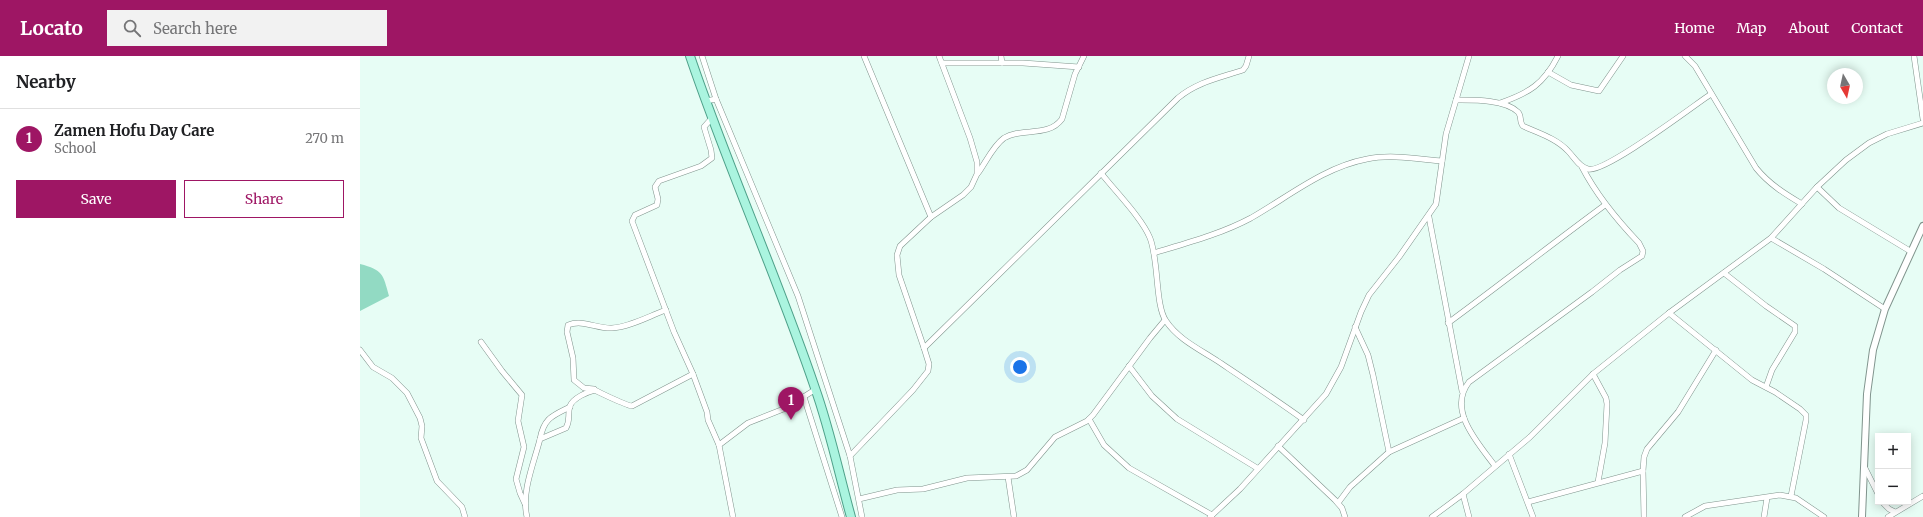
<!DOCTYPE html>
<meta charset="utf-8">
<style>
:root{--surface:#fff;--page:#f2f2f2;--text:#202124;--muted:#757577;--line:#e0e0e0;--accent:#9e1664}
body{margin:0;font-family:Merriweather,serif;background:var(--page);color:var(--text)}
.controls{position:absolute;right:12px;bottom:12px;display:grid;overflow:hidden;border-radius:0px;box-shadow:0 2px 10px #0003}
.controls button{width:36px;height:36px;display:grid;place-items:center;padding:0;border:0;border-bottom:1px solid var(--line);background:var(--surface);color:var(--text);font:20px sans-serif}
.compass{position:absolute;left:1467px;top:12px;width:36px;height:36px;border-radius:50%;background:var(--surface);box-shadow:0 2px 10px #0003;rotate:171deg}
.you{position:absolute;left:660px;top:311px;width:14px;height:14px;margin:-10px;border:3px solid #fff;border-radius:50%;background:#1a73e8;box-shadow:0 0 0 6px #1a73e833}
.badge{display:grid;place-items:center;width:26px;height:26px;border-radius:50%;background:var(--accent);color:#fff;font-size:13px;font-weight:700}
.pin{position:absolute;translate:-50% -33px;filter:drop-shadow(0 1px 2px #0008)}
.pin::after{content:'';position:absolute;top:21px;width:14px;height:12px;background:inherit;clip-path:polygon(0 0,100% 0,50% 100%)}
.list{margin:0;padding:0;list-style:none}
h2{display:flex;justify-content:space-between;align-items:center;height:52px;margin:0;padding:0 16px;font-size:17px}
h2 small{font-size:13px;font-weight:400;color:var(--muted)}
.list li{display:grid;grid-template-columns:26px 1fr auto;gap:12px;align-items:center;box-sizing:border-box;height:60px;padding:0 16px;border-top:1px solid var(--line)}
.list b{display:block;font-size:15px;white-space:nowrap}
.list p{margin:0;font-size:13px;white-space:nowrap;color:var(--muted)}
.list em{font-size:13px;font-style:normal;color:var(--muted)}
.actions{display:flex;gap:8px;padding:12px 16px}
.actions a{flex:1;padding:9px 0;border:1px solid var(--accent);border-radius:0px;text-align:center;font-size:14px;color:var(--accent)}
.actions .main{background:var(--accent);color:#fff}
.icon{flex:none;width:22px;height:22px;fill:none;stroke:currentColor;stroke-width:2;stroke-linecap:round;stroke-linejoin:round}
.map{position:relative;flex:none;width:1563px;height:461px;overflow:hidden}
header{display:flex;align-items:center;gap:24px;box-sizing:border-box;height:56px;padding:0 20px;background:var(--accent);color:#fff}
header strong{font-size:19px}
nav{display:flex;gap:22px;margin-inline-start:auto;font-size:14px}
.search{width:280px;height:36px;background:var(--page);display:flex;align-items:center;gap:10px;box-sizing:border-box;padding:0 14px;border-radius:0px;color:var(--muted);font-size:15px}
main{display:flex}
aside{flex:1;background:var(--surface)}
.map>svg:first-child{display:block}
</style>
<header>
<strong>Locato</strong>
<div class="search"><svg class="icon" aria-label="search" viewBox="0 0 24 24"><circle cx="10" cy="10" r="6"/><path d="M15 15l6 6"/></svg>Search here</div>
<nav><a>Home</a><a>Map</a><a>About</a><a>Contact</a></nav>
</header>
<main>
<aside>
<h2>Nearby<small></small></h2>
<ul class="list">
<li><span class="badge">1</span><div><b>Zamen Hofu Day Care</b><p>School</p></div><em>270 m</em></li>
</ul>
<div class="actions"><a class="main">Save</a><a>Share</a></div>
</aside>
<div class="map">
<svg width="1563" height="461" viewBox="0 0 1563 461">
<rect width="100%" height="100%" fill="#e7fdf5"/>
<path fill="#92dac3" d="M0 208C23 214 23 218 29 240L0 255Z"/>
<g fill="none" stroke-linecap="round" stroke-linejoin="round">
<defs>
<g id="minor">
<path d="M342 0 356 43"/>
<path d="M504 0 571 161"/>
<path d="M641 0 642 7"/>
<path d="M1325 0 1335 10 1396 112C1409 128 1425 138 1442 148"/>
<path d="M1554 0 1563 63"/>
<path d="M582 7H663L719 11"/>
<path d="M1188 16 1211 29 1239 35 1263 0"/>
<path d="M1096 44C1112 44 1145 43 1158 56 1162 60 1159 66 1163 70 1178 77 1196 82 1208 95 1214 101 1219 111 1228 113 1244 118 1333 50 1351 38"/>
<path d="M346 45 356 43 438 240 490 400 502 461"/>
<path d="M1140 47C1169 37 1184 28 1198 0"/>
<path d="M352 62 344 71 351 94 352 102 341 110 299 125 295 131 298 143 297 149 275 159 272 165 314 276 333 318 347 356 348 364 359 389 373 461"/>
<path d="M618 117C626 106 633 90 644 82 662 71 688 82 702 63L715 18 724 0"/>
<path d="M741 117C755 135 782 162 790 182 799 205 795 249 806 265 818 283 839 293 856 304 886 324 915 343 944 364"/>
<path d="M1457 131 1479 152 1550 195"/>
<path d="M1069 161 1102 335"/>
<path d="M1411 182 1464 213 1525 253"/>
<path d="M794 197C827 187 861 178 891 162 928 141 964 111 1007 103 1031 98 1058 103 1082 105"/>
<path d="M1364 217 1406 250 1435 270V276L1412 314 1406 331"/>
<path d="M1309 257 1392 324 1415 336 1440 353 1446 359V364L1431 440"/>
<path d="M1088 267C1141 228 1192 188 1245 149"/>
<path d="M995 271 1008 299 1013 319 1029 396"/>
<path d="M121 286 142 315 162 339 158 365 164 391 156 423 160 437 165 448"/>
<path d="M564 292 818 42C837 26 859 22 883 14L886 10 889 0"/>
<path d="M0 294 13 311 32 322 47 337 60 362 62 370 61 382 77 425 102 451 105 461"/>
<path d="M769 310 792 340 817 363 897 412"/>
<path d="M1233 318 1246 342 1247 348 1245 387 1238 426"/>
<path d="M234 333 224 332 214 324 213 302 207 276 208 269C223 263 237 273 252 272 270 271 289 260 306 254"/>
<path d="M444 341 482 461"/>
<path d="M729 363 744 389 769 412 852 459"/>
<path d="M180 383C184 362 192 360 210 351"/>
<path d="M359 389 388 367 426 352 456 333"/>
<path d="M918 390 975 444 982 452 985 461"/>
<path d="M1149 398 1173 461"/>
<path d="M490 400 553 334 568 315 569 308 564 292 539 219 537 199 540 190 571 161 603 139 611 131 617 118V106L610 82 579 0"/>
<path d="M1135 410C1118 387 1087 354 1109 326L1232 236 1260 214 1282 200 1283 195 1279 187C1257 164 1237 140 1222 111"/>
<path d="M1505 412 1518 438"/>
<path d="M648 421 654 461"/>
<path d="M1103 438 1109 461"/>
<path d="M499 443 537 434 563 433 607 422 656 420 667 414 695 381 727 365 733 359 790 282 805 264"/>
<path d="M1168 446 1283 415"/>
<path d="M1522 446 1529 453 1535 456"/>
<path d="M978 447 990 431 1029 396 1104 362"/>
<path d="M167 461C161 436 174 407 180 383L206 372C211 363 207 358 210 350 213 342 227 336 235 334 240 337 268 350 272 350L333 318"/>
<path d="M850 461 880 433 966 338 981 311 1001 256 1009 239 1039 201 1076 148 1086 78 1109 0"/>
<path d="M1072 461 1103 438 1170 381 1233 318 1309 257 1411 182 1457 131 1486 104 1509 87 1527 78 1563 67"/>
<path d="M1284 461 1283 415 1284 401 1287 393 1318 356 1356 294"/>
<path d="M1325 461 1345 450 1420 439 1436 442 1464 461"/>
<path d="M1404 461 1407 442"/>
<path d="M1528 461 1563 440"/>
</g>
<path id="tertiary" d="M1502 461 1507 338 1513 294 1525 253 1563 170"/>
<path id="primary" d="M330 0C368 112 417 220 455 332 470 374 479 418 491 461"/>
</defs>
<use href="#minor" stroke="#80948d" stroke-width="6"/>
<use href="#tertiary" stroke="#80948d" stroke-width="8"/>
<use href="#primary" stroke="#4ea089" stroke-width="10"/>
<use href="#minor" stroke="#fff" stroke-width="5"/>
<use href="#tertiary" stroke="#fff" stroke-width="6"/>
<use href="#primary" stroke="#aaf4df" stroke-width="8"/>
</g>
</svg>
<div class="controls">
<button>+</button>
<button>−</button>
</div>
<svg class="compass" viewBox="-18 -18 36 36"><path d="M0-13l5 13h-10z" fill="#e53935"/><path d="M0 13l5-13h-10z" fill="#757577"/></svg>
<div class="you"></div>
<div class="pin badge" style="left:431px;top:364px">1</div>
</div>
</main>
